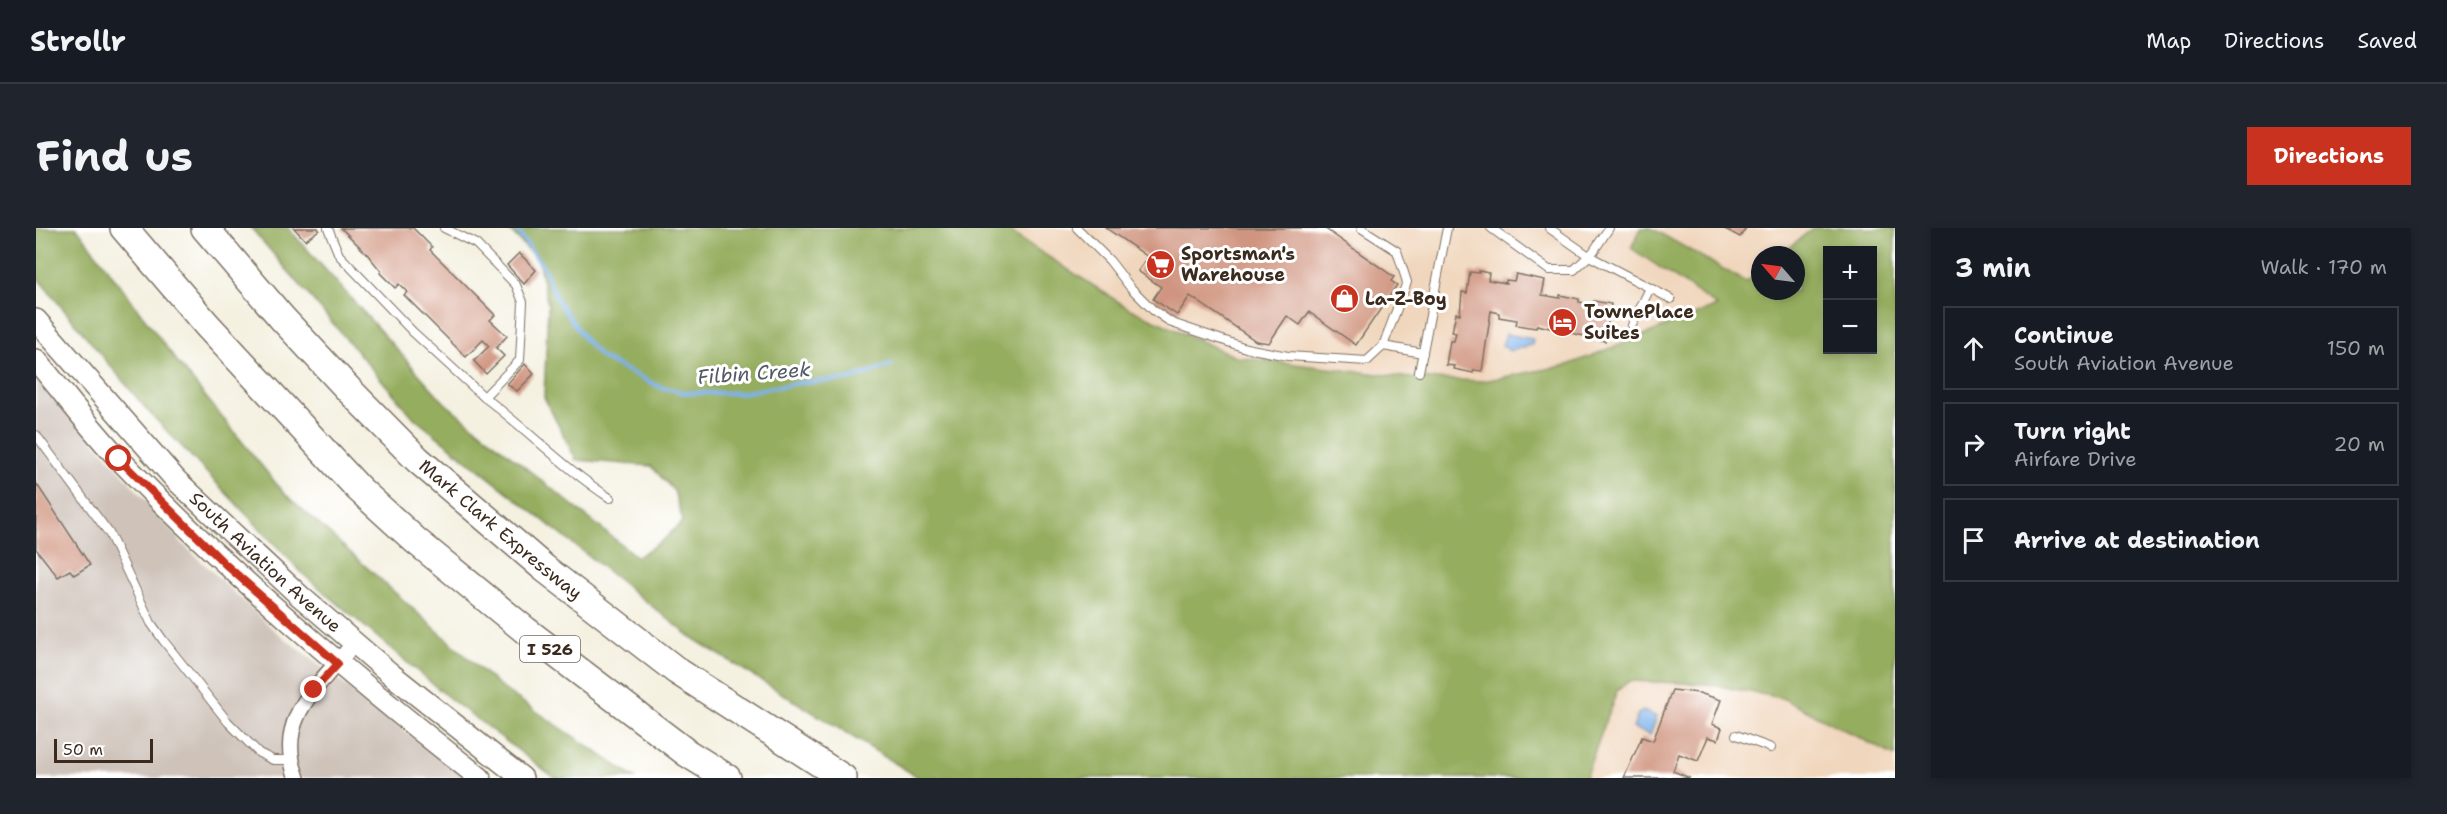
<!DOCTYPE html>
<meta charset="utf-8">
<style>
:root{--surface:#171b24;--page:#20242c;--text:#f1f3f6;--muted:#9ea1a6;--line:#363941;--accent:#c8321e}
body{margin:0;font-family:"Shantell Sans",sans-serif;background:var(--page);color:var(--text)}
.controls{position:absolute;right:18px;top:18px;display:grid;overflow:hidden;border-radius:0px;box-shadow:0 3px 9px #0003}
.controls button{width:54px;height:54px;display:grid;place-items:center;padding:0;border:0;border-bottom:2px solid var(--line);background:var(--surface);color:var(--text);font:30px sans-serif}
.compass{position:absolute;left:1715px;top:18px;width:54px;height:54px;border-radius:50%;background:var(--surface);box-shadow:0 3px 9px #0003;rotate:298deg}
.scale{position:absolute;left:18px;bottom:15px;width:99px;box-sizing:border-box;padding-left:6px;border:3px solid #3b2a1e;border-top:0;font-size:16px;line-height:21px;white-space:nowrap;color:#3b2a1e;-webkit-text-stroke:4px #fff;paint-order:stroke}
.stop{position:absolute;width:18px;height:18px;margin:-14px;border:4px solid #c8321e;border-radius:50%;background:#fff}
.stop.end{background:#c8321e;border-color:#fff;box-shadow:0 2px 6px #0008}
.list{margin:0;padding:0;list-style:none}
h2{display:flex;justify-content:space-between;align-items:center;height:78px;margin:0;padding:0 24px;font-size:26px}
h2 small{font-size:20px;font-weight:400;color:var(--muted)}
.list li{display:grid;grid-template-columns:39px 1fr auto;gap:18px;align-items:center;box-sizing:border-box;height:84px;margin:0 12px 12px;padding:0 12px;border:2px solid var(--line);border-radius:0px}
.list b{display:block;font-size:22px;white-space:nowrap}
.list p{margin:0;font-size:20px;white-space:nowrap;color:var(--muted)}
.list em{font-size:20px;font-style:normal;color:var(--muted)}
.icon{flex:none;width:33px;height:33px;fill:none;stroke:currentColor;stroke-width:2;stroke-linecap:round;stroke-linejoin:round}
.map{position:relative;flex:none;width:1859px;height:550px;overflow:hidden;border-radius:0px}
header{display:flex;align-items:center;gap:36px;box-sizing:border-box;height:84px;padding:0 30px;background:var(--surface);border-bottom:2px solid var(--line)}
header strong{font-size:28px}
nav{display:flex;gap:33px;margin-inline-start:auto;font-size:21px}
.intro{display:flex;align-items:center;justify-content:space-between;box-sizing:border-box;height:144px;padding:0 36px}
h1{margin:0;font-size:42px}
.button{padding:15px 27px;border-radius:0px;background:var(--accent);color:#fff;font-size:21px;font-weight:700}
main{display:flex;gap:36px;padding:0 36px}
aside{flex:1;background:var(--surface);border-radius:0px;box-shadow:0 3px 9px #0003}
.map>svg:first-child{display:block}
</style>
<header>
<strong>Strollr</strong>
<nav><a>Map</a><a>Directions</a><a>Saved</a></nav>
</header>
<div class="intro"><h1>Find us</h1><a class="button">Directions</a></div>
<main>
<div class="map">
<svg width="1859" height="550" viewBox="0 0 1859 550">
<rect width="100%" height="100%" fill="#fff"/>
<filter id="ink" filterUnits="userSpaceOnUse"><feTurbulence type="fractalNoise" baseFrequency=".0167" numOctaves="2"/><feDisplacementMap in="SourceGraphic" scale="12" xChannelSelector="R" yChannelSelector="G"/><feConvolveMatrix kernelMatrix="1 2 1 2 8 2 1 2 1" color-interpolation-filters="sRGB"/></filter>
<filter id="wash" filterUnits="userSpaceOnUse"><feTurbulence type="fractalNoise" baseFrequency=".008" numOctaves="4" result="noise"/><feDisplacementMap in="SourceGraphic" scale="24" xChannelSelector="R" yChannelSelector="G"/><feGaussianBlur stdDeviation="1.35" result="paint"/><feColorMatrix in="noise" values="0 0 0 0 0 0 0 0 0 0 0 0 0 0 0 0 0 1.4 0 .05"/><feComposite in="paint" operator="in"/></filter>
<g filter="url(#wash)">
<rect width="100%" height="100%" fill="#f4f1e1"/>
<g fill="#f0d6bc">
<path d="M972 0H1777L1744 27H1724V44L1682 78 1533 137 1447 153 1375 150 1200 129 1092 80 983 10Z"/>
<path d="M1593 453 1672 456 1746 470 1859 528V550H1549L1581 463Z"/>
</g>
<path fill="#cec2b9" d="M0 145 148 317 238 402 430 550H0Z"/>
<g fill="#95ad5f" stroke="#686c3e" stroke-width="1.5" fill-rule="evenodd">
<path d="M0 0H41L143 136 247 264 463 458 599 550H519L413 470 268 347 111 182 4 53 0 48Z"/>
<path d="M215 0H252L409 175 601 329 626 313 647 293 638 263 615 238 540 232 508 169 512 77 502 32 471 0H972L983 10 1092 80 1200 129 1375 150 1447 153 1532 137 1681 78 1595 20 1605 0H1615L1710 54 1724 44V63H1760V27H1744L1777 0H1859V528L1746 470 1672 456 1593 453 1581 463 1549 550H883L656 410 379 191ZM1792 22H1836V122H1792Z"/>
</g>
<g fill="#7cb2ea" stroke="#5c6e84" stroke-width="1.5">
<path d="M1470 106 1497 111 1496 117 1474 123 1466 117Z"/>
<path d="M1607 483 1621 489 1614 507 1597 500 1602 486Z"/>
</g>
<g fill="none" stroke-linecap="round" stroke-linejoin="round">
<path stroke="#7cb2ea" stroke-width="4" d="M479 0 508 40 521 72 550 113 566 130 624 159 651 165H704L763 155 815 151 855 137"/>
</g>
<g id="blocks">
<g fill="#d09580">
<path d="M258 0H282L283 2 269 12Z"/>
<path d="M305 0H377L396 19 394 22 459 87 454 92 471 108 460 120 468 128 450 146 438 133 453 118 447 112 430 129 368 67 371 64 363 56 359 60 344 45 345 43 331 26Z"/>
<path d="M1070 0H1288L1358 49 1355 53 1361 57 1320 117 1273 84 1264 97 1251 88 1233 115 1220 113 1154 68 1141 87 1117 71 1125 59 1102 43 1112 29Z"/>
<path d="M1687 0H1710L1704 9Z"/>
<path d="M483 25 500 42 488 56 471 37Z"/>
<path d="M1443 43 1453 45 1452 52 1470 55V52L1478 53 1480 46 1509 52 1506 67 1524 70V67L1543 71V74L1557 77 1558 73 1575 76 1569 113 1501 97 1500 100 1480 97 1481 92 1463 89V85L1455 83 1446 143 1438 142 1437 145 1418 141 1419 138 1410 137 1414 113H1418L1420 105 1416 104 1420 85 1424 86 1426 64 1431 65 1434 44 1443 45Z"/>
<path d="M489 136 498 146 481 163 471 156Z"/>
<path d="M0 255 54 337 38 347 34 342 22 349 0 321Z"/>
<path d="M1636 462 1663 465 1685 472 1676 496 1686 500 1682 512 1672 509 1662 533 1643 526 1637 543 1654 550H1588L1606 509 1617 513Z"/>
</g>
</g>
</g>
<g filter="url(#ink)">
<use href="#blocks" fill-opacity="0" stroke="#7c7062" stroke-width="1.5"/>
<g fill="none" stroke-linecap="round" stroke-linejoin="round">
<defs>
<g id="lane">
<path d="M292 0 303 27 377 104 448 169 484 132 487 74 480 57 440 16 408 0"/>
<path d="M1041 0 1074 33 1094 59 1117 82 1136 95 1210 120 1252 128 1331 133 1347 118 1387 125"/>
<path d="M1325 0 1361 23 1371 54 1347 118"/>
<path d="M1455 0 1513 42H1538L1557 24 1573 0"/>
<path d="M1513 0 1553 28 1635 71"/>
<path d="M1596 97 1614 60"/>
<path d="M1383 144 1411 0"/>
<path d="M448 169C491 201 528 240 574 270"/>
<path d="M0 207 73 305 115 395 127 412 192 494 223 525 237 532H256"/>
<path d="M1700 507 1735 520"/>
</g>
<path id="street" d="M261 550C237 489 284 458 318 415"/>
<g id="secondary">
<path id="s1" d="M0 92 140 252 193 302 264 368 356 447 486 550"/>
<path d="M0 132C28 165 55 202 85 233 196 348 318 451 444 550"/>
</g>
<g id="highway">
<path d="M88 0 171 97 323 261 380 313 489 402 651 525 691 550"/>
<path id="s2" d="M169 0 246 90 314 163 382 232 444 285 508 340 641 443 807 550"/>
</g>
</defs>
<use href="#lane" stroke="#7c7062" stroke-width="10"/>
<use href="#street" stroke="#7c7062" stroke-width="18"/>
<use href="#secondary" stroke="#7c7062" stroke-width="24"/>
<use href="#highway" stroke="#7c7062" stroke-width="30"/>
<use href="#lane" stroke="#fff" stroke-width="8"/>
<use href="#street" stroke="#fff" stroke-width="15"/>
<use href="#secondary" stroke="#fff" stroke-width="21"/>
<use href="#highway" stroke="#fff" stroke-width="27"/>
</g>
</g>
<g fill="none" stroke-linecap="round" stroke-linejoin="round" filter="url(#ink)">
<path stroke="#c8321e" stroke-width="8" d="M83 231 189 336 302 436 278 462"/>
</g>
<defs>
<symbol id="supermarket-disc" viewBox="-11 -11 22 22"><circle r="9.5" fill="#c8321e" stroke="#fff"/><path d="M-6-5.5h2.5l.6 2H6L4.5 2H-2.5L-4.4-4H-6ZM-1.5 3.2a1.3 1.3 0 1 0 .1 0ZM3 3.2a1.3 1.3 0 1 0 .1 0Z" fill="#fff"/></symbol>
<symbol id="shop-disc" viewBox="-11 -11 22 22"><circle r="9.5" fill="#c8321e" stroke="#fff"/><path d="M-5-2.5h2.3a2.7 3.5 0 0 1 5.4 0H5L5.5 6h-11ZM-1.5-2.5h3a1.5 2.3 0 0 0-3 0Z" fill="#fff"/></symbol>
<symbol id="hotel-disc" viewBox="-11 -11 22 22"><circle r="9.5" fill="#c8321e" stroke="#fff"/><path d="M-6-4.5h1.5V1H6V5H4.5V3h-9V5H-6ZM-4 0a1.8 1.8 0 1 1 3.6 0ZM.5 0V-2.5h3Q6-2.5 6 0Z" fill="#fff"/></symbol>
</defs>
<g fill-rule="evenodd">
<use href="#supermarket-disc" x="1108" y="20" width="33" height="33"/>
<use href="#shop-disc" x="1292" y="54" width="33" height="33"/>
<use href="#hotel-disc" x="1510" y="78" width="33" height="33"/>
</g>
<g text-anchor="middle" stroke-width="6" stroke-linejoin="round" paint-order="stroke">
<rect fill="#fff" stroke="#766a62" stroke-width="1.5" x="484" y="408" width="60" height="26" rx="4.5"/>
<g font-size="16" font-weight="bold" fill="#3b2a1e">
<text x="514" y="427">I 526</text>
</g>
<g font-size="18" font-weight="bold" fill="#3b2a1e" stroke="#fff" text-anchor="start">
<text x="1145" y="32">Sportsman's<tspan x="1145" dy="21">Warehouse</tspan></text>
<text x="1329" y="77">La-Z-Boy</text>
<text x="1548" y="90">TownePlace<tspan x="1548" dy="21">Suites</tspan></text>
</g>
<g font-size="18" fill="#3b2a1e" stroke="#fff">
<text dy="6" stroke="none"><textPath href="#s2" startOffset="423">Mark Clark Expressway</textPath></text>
<text dy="6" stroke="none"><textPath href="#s1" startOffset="334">South Aviation Avenue</textPath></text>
</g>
<g font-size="20" font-style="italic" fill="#525a65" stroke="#fff">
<text transform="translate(718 145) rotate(-4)" y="7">Filbin Creek</text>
</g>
</g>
</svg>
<div class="controls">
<button>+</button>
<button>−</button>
</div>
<svg class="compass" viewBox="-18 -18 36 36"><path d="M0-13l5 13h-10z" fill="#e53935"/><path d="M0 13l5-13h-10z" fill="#9ea1a6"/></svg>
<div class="scale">50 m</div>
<div class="stop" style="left:83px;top:231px"></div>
<div class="stop end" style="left:278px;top:462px"></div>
</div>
<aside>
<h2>3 min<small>Walk · 170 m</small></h2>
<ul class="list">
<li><svg class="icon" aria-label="ahead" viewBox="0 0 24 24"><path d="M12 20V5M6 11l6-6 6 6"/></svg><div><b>Continue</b><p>South Aviation Avenue</p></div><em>150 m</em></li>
<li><svg class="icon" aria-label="right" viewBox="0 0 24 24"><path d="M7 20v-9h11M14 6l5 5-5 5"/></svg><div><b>Turn right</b><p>Airfare Drive</p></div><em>20 m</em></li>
<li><svg class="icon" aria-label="arrive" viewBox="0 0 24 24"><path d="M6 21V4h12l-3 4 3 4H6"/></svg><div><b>Arrive at destination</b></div></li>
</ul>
</aside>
</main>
